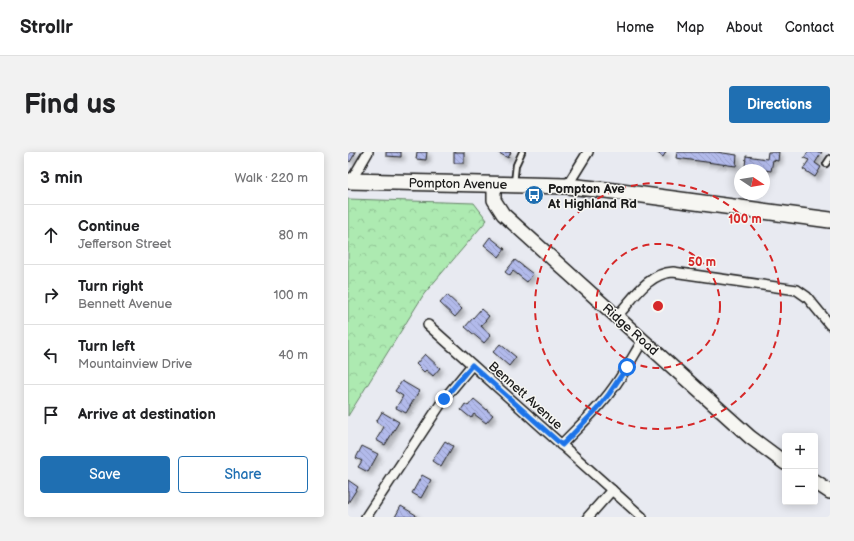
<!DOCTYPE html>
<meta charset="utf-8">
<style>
:root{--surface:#fff;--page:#f2f2f2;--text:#202124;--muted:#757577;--line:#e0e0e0;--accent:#1f6fb2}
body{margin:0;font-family:"Balsamiq Sans",sans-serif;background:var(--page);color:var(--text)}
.controls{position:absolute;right:12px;bottom:12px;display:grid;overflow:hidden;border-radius:4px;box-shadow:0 2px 10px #0003}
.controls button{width:36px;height:36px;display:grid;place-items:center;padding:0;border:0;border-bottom:1px solid var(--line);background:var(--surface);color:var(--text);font:20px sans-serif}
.compass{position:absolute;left:386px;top:12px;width:36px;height:36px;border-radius:50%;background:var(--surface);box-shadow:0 2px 10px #0003;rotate:102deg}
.stop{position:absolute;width:12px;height:12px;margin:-9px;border:3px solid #1a73e8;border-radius:50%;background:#fff}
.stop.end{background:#1a73e8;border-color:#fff;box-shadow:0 1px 4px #0008}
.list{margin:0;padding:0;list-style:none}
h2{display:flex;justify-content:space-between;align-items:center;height:52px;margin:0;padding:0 16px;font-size:17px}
h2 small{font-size:13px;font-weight:400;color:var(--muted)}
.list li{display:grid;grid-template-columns:26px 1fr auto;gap:12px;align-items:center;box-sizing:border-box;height:60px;padding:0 16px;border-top:1px solid var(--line)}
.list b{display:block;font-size:15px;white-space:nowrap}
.list p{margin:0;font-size:13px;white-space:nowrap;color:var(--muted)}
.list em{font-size:13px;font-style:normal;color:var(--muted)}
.actions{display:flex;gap:8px;padding:12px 16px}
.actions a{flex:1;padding:9px 0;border:1px solid var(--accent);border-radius:4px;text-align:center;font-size:14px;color:var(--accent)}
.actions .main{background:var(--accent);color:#fff}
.icon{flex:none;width:22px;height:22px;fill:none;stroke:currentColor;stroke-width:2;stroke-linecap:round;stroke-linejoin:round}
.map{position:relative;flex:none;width:482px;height:365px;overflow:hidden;border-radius:4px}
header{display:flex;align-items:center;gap:24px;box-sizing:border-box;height:56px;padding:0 20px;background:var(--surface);border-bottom:1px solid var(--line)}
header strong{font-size:19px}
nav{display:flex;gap:22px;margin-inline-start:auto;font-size:14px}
.intro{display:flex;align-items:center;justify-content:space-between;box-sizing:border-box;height:96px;padding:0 24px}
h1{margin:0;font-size:28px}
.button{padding:10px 18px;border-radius:4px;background:var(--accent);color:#fff;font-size:14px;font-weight:700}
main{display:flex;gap:24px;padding:0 24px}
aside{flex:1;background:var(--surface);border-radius:4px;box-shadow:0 2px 10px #0003}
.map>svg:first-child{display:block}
</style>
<header>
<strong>Strollr</strong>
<nav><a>Home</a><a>Map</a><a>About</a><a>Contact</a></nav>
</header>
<div class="intro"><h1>Find us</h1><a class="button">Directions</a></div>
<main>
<aside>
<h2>3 min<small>Walk · 220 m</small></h2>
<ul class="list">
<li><svg class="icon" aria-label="ahead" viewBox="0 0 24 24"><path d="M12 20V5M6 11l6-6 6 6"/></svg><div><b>Continue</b><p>Jefferson Street</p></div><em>80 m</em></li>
<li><svg class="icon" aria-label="right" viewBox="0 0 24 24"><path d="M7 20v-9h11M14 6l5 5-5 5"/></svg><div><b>Turn right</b><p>Bennett Avenue</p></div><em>100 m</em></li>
<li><svg class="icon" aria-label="left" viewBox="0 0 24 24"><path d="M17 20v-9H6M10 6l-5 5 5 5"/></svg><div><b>Turn left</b><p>Mountainview Drive</p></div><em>40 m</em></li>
<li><svg class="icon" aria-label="arrive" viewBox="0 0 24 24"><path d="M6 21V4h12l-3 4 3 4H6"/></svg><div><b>Arrive at destination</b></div></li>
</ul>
<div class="actions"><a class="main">Save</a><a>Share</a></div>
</aside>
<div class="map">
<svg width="482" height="365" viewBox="0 0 482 365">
<defs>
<pattern id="forest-crowns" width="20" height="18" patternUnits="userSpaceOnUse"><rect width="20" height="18" fill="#adeab1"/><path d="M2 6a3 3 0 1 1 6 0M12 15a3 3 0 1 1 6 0" fill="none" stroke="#94c898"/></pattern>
<pattern id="building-back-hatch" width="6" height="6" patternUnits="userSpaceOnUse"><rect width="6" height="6" fill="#b2baeb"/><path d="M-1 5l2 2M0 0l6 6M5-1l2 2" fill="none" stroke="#989fc9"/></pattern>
<filter id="shadow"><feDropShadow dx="3.5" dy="3.5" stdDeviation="2" flood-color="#0004"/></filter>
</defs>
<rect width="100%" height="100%" fill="#e8eaf1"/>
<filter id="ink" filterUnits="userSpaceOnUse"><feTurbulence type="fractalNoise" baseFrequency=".025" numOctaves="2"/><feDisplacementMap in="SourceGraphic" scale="8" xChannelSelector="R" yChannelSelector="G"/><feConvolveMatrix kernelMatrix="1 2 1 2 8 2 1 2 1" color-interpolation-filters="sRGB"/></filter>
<g filter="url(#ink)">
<path fill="url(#forest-crowns)" stroke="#648366" d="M0 47 126 51 139 68 76 142 0 264Z"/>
<g fill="url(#building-back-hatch)" stroke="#1c1c1c" filter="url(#shadow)">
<path d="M0 0H8L2 10 0 8Z"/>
<path d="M38 0H53V5L38 4Z"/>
<path d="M69 0H79L78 8 68 7Z"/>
<rect x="106" y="0" width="10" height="11"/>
<path d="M149 0H163L160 6Z"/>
<path d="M308 0H318L315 5Z"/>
<path d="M329 0H368L389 3 388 14 328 6Z"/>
<path d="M420 0H431L430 9 425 8 423 19 397 15 398 4 419 7Z"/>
<path d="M460 0H474L467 11 473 15 467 25 455 17 461 8 456 6Z"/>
<path d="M142 85 157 97 151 105 136 93Z"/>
<path d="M167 108 185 122 179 130 165 119 162 124 157 120Z"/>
<path d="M99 143 114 157 107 165 92 151Z"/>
<path d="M133 157 141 164 133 174 143 183 136 191 117 175Z"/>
<path d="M152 192 168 205 161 214 145 200Z"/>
<path d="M77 202 92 216 85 224 78 218 76 220 68 212Z"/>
<path d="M54 229 71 239 58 261 48 256 55 244 47 239Z"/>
<path d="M126 247 145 263 138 271 126 262 123 266 113 258 117 252 120 254Z"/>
<path d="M34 260 51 270 37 293 28 288 36 275 28 270Z"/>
<path d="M97 289 105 294 93 315 84 309Z"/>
<path d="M14 294 30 302 20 320 10 315 14 309 8 306Z"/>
<path d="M74 323 83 328 73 346 64 341Z"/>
<path d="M0 328 10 335 0 351Z"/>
<path d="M53 354 68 363 67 365H47Z"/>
</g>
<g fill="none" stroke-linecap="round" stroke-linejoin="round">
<defs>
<g id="service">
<path d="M478 12 482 6"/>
<path d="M166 31 168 13 174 0"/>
</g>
<g id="minor">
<path d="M3 29 20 0"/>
<path d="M219 34 240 0"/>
<path d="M269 164C285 147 300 121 325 120L449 138 459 145 482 173"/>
<path d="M80 173 294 365"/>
<path d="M213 293C229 276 246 261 260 243 274 226 284 206 295 188"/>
<path d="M18 365 96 247 124 213"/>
<path d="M240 365 264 338"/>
</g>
<g id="secondary">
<path d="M146 32V48L155 62 402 285 437 311"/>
<path d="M467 330 482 340"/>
</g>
<path id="primary" d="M0 29 219 34 258 38 482 68"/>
</defs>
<use href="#service" stroke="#1c1c1c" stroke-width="8"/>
<use href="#minor" stroke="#1c1c1c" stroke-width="12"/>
<use href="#secondary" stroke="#1c1c1c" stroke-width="16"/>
<use href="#primary" stroke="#1c1c1c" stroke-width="18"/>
<use href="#service" stroke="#f6f6f2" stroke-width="4.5"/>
<use href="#minor" stroke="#f6f6f2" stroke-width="9"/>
<use href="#secondary" stroke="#f6f6f2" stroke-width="13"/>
<use href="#primary" stroke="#f6f6f2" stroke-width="15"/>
</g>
</g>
<g fill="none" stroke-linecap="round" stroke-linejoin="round" filter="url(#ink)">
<path stroke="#1a73e8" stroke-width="5" d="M96 247 124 213 214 293 249 257 261 242 279 215"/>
</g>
<g fill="none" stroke="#d62828" stroke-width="2" stroke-dasharray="7 5">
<circle cx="310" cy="154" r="62"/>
<circle cx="310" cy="154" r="123"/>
</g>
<defs>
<symbol id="bus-disc" viewBox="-11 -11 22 22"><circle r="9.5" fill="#1f6fb2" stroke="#f6f6f2"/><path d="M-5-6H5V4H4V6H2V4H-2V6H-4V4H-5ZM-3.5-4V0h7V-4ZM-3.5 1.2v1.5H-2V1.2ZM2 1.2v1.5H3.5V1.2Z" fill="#fff"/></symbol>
</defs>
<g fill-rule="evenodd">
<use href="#bus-disc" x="175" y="32" width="22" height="22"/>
</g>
<g text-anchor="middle" stroke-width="3" stroke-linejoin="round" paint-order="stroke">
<g font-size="13" fill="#1c1c1c" stroke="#f6f6f2">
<text transform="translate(110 31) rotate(1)" y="5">Pompton Avenue</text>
<text transform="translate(283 177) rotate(42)" y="5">Ridge Road</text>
<text transform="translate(178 243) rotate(42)" y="5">Bennett Avenue</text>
</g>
<g font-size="13" font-weight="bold" fill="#1c1c1c" stroke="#f6f6f2" text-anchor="start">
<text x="200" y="41">Pompton Ave<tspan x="200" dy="15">At Highland Rd</tspan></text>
</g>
</g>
<circle cx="310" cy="154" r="6" fill="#d62828" stroke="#f6f6f2" stroke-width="2"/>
<g font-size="12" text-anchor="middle" font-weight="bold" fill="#d62828" stroke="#f6f6f2" stroke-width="3" stroke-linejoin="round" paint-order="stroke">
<text x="397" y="71">100 m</text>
<text x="354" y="114">50 m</text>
</g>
</svg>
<div class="controls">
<button>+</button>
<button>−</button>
</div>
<svg class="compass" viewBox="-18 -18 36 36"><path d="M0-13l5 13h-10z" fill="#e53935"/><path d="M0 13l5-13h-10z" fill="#757577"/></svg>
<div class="stop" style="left:279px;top:215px"></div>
<div class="stop end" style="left:96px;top:247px"></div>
</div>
</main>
